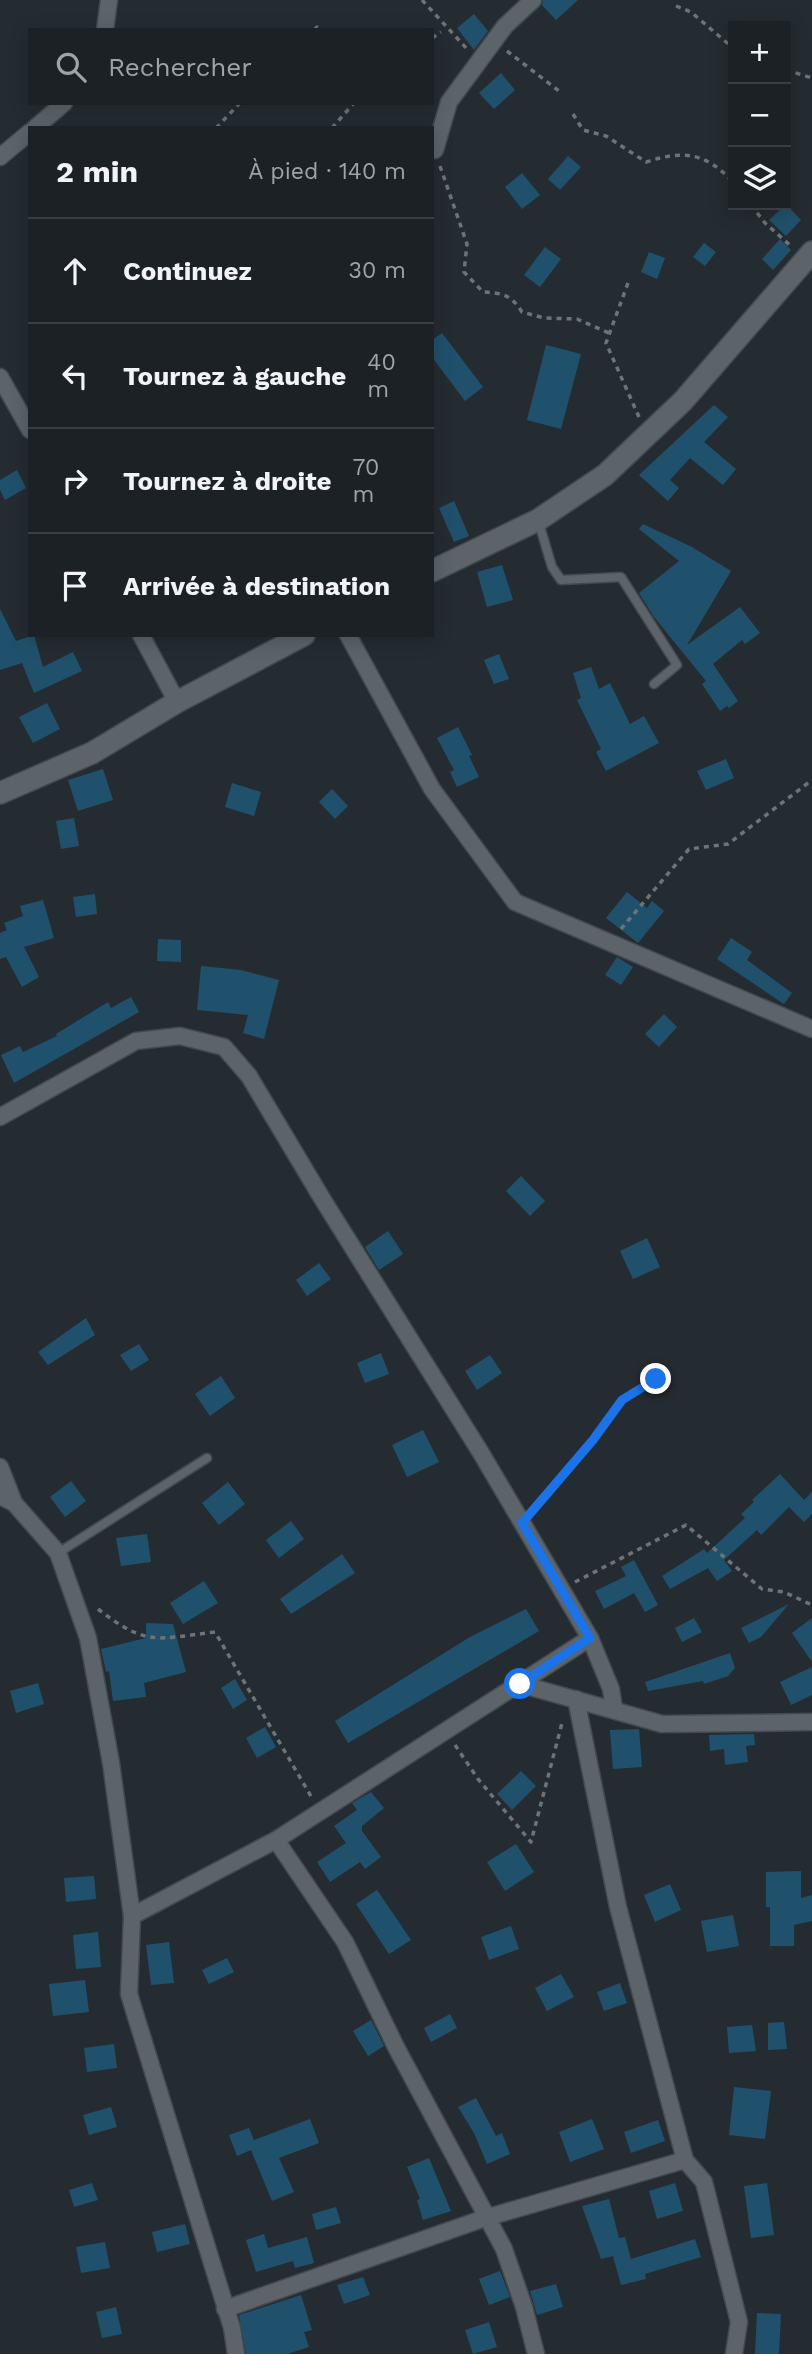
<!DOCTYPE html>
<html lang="fr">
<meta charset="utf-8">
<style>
:root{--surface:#1c2125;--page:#25292d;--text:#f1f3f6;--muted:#a0a3a7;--line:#3a3e42}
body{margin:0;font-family:"Work Sans",sans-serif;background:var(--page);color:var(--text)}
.controls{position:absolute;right:21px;top:21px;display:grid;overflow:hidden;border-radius:0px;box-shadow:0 4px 18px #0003}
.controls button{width:63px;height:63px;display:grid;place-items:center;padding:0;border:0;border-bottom:2px solid var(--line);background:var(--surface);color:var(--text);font:35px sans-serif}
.stop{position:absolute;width:21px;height:21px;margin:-16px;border:5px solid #1a73e8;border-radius:50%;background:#fff}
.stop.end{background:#1a73e8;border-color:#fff;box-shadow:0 2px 7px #0008}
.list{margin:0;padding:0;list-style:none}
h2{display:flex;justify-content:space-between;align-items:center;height:91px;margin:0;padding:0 28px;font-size:30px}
h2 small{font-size:23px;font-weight:400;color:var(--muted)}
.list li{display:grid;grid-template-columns:46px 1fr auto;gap:21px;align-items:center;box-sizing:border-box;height:105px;padding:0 28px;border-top:2px solid var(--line)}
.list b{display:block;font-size:26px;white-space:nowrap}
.list em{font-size:23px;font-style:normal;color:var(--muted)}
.icon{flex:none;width:38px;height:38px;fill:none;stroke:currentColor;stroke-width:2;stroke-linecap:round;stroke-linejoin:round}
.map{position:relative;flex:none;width:812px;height:2354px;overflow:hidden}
.search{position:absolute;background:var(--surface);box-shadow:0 4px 18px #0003;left:28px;top:28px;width:406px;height:77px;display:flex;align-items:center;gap:18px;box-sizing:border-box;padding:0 24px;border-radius:0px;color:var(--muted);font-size:26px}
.panel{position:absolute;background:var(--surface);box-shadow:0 4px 18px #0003;left:28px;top:126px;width:406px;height:511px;border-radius:0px}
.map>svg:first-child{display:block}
</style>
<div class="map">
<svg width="812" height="2354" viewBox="0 0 812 2354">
<rect width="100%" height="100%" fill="#252c31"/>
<g fill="#20516c">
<path d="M543 0H578L556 20 542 5Z"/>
<path d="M474 14 488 31 474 50 457 28Z"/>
<path d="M501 73 515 90 494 109 479 93Z"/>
<path d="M568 156 581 167 560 190 548 179Z"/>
<path d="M522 173 540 195 522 209 505 187Z"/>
<path d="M786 204 801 220 786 236 769 220Z"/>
<path d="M780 239 791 250 773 270 762 259Z"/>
<path d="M704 243 716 252 705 266 693 257Z"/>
<path d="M545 247 561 259 540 287 524 275Z"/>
<path d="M649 252 665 258 657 279 641 272Z"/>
<path d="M442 333 483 387 465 401 432 357V340Z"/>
<path d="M546 345 581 354 561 429 527 420Z"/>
<path d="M714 405 728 417 704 442 736 469 723 485 690 458 670 480 679 488 668 501 639 475Z"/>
<path d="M17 470 26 488 5 500 0 490V480Z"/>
<path d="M454 501 469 536 454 542 439 508Z"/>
<path d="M643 524 692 547 731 571 687 645 740 607 760 633 745 644 742 640 713 664 738 701 729 708 727 706 720 711 702 684 706 681 654 617 639 593 679 561 639 529Z"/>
<path d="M502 565 513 600 487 607 477 572Z"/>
<path d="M0 609 16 641 34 635 43 667 73 652 82 671 34 693 22 663 0 670Z"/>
<path d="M499 654 509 679 494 684 484 660Z"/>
<path d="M591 667 599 689 610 683 630 724 644 716 659 743 606 771 596 752 601 749 577 700 581 698 573 673Z"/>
<path d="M47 703 60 729 33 743 19 717Z"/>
<path d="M458 727 472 755 469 756 479 777 457 787 450 772 454 770 437 738Z"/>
<path d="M726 759 734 778 706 790 697 771Z"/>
<path d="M103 769 113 800 78 811 68 780Z"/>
<path d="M232 783 261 792 254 816 225 807Z"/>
<path d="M332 789 348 806 335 819 319 802Z"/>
<path d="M74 818 79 846 61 849 56 821Z"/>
<path d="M627 892 647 908 652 901 664 911 638 943 606 918Z"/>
<path d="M95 894 97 914 76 917 73 897Z"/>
<path d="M43 900 54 938 24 947 39 977 22 987 6 957 0 959V933L7 930 4 923 23 916 20 906Z"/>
<path d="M731 938 752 952 747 960 792 993 784 1004 717 959Z"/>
<path d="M158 939 181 940V962L157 961Z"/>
<path d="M617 957 633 967 621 985 605 975Z"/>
<path d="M201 966 241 970 279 980 264 1039 243 1033 248 1015 197 1010Z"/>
<path d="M131 997 139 1012 14 1083 1 1055 20 1046 23 1052 57 1036 56 1034 108 1002 111 1008Z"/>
<path d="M664 1014 677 1027 659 1047 645 1034Z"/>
<path d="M521 1176 545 1201 530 1216 506 1191Z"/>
<path d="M388 1231 403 1254 379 1270 365 1247Z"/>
<path d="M647 1238 660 1267 633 1279 620 1251Z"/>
<path d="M319 1263 331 1279 307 1296 296 1280Z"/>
<path d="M86 1318 95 1335 48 1365 38 1352Z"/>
<path d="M139 1344 149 1360 131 1371 120 1355Z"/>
<path d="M381 1353 389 1374 365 1383 357 1363Z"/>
<path d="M490 1355 502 1373 477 1390 465 1371Z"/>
<path d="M221 1376 235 1398 210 1416 195 1394Z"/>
<path d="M423 1430 439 1462 407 1477 392 1445Z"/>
<path d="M780 1474 804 1500 812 1492V1514L804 1522 789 1507 761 1535 757 1530 724 1560 732 1571 717 1581 708 1568 670 1589 662 1576 704 1549 707 1553 745 1518 741 1514 754 1502 752 1500Z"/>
<path d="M71 1481 86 1501 65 1517 50 1497Z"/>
<path d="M228 1482 245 1504 219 1525 202 1503Z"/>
<path d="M291 1521 304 1539 279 1558 266 1540Z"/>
<path d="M147 1534 151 1562 121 1566 116 1538Z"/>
<path d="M342 1554 355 1573 291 1614 280 1599Z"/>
<path d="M634 1560 658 1605 645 1612 634 1593 604 1609 595 1591 626 1576 621 1567Z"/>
<path d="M204 1581 218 1603 183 1624 170 1603Z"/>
<path d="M789 1604 761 1637 749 1643 741 1628Z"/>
<path d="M526 1609 539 1631 348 1743 335 1721 470 1637Z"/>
<path d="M694 1618 702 1632 682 1642 675 1628Z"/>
<path d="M812 1618V1662L792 1633Z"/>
<path d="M146 1623 173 1624 186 1672 144 1683 146 1697 113 1701 109 1671 106 1672 101 1649 146 1638Z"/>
<path d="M730 1653 735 1668 728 1676 704 1684 703 1681 648 1691 645 1682Z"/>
<path d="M812 1667V1695L791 1705 780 1682Z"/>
<path d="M235 1679 247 1700 233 1709 221 1688Z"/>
<path d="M38 1683 44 1704 16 1713 10 1691Z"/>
<path d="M265 1727 276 1747 257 1758 246 1738Z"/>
<path d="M639 1729 642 1767 613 1769 610 1730Z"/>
<path d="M754 1734 755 1745 746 1746 748 1762 725 1765 724 1749 710 1751 709 1735Z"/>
<path d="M521 1771 536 1786 512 1810 497 1794Z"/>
<path d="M371 1792 384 1808 362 1826V1831L381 1857 365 1869 360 1862 330 1882 317 1862 346 1843 334 1826 357 1810 352 1803Z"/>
<path d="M516 1844 534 1872 505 1891 487 1862Z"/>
<path d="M801 1871V1898L812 1895V1921L794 1925V1946H770V1907H766V1872Z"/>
<path d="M94 1876 96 1899 66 1902 64 1878Z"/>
<path d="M670 1884 681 1910 655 1922 644 1895Z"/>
<path d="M377 1890 411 1940 389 1954 356 1904Z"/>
<path d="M733 1915 739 1946 707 1952 701 1921Z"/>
<path d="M511 1926 519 1949 489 1960 481 1937Z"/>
<path d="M98 1932 101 1967 76 1969 73 1935Z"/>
<path d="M169 1942 174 1983 151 1985 146 1945Z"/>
<path d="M227 1958 234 1972 209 1984 202 1970Z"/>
<path d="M561 1974 574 1997 547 2011 535 1988Z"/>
<path d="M85 1980 89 2012 53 2016 49 1984Z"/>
<path d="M620 1983 627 2003 604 2011 597 1992Z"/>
<path d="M450 2014 457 2028 431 2042 424 2028Z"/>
<path d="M371 2020 384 2046 368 2056 353 2031Z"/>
<path d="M784 2022 787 2049 768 2050V2023Z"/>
<path d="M752 2025 756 2051 729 2053 727 2027Z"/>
<path d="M114 2044 117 2068 87 2072 84 2048Z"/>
<path d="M734 2087 771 2091 765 2139 729 2135Z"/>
<path d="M476 2098 496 2136 502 2133 510 2154 487 2164 474 2133 458 2107Z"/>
<path d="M111 2107 117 2127 89 2135 83 2115Z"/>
<path d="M310 2119 319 2143 279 2158 294 2192 272 2201 251 2150 237 2156 229 2135 249 2128 254 2140Z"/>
<path d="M592 2119 604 2149 570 2162 559 2132Z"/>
<path d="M658 2120 665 2141 631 2153 624 2132Z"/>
<path d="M429 2158 451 2211 423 2220 417 2200 420 2199 407 2167Z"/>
<path d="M92 2183 98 2200 74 2207 69 2190Z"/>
<path d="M675 2183 683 2211 657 2219 649 2191Z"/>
<path d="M767 2183 774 2235 751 2238 744 2186Z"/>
<path d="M609 2199 619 2238 625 2237 631 2259 695 2239 701 2257 645 2274 646 2279 621 2285 613 2256 601 2259 582 2206Z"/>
<path d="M336 2207 341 2223 316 2230 312 2214Z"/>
<path d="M185 2224 190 2244 157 2252 152 2232Z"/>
<path d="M264 2234 268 2248 307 2237 314 2263 295 2268 293 2261 256 2272 246 2240Z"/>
<path d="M105 2242 110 2268 81 2273 76 2247Z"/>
<path d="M500 2271 510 2297 489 2305 479 2279Z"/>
<path d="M363 2277 370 2295 344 2304 337 2285Z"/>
<path d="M556 2284 563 2307 537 2315 530 2291Z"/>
<path d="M301 2295 312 2330 304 2332 309 2347 287 2354H246L239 2315Z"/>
<path d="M116 2307 122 2334 102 2338 96 2312Z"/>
<path d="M757 2313 781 2314 779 2354H755Z"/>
<path d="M489 2322 497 2347 473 2354 465 2330Z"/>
</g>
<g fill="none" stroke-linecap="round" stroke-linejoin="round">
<defs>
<g id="service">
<path d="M538 520 552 567 561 580 621 577 677 665 654 684"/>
<path d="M58 1553 207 1458"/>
</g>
<g id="minor">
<path d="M105 30 109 0"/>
<path d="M35 128 64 103"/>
<path d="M435 150 449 102 505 26 533 0"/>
<path d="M0 157 30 132"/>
<path d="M0 377 30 430"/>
<path d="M141 635 177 702"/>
<path d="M348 635 432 789 515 902 812 1029"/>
<path d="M0 1117 136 1041 180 1036 224 1047 249 1076 323 1200 481 1453 590 1638 276 1840"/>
<path d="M0 1467 14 1503"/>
<path d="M0 1496 14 1503 58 1553 88 1638 111 1763 132 1916 129 1994 232 2328 236 2354"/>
<path d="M590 1638 611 1689 614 1709"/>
<path d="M520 1684 662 1724 812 1722"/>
<path d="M576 1699 618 1907 685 2160 704 2182 739 2322 734 2354"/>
<path d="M132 1916 276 1840 345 1942 396 2047 504 2249 524 2307 536 2354"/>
<path d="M225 2309 485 2218 685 2160"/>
</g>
<g id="secondary">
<path d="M432 571 538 520 605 475 683 401 812 252"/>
<path d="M0 793 92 753 177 702 304 635"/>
</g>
</defs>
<use href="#service" stroke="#434a4e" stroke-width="11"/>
<use href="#minor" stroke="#434a4e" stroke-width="19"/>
<use href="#secondary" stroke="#434a4e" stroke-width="24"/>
<g stroke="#6d7478" stroke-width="3.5" stroke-dasharray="5 5" stroke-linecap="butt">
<path d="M422 0 468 50"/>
<path d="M676 6 691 12 733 48"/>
<path d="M314 30 317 27 321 30"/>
<path d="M432 38 441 32"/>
<path d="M507 51 559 91"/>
<path d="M786 70 812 78"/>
<path d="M573 114 583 130 606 136 646 162C683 150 705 152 733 182"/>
<path d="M216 128 240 103"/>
<path d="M332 128 354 103"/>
<path d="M440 166 467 244 464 272 483 292C503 293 511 295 522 312L544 318 577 319 609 333"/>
<path d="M751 205 765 223 792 247"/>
<path d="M628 283 606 343 639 417"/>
<path d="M621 929 689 849 728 844 812 780"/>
<path d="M535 1508 593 1440 622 1400 656 1379"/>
<path d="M575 1582 686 1525 762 1589 784 1592 812 1605"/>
<path d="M98 1609C147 1647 156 1639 215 1632L312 1798"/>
<path d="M455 1745 478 1779 531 1842 562 1723"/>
</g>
<use href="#service" stroke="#5c646a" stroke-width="8"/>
<use href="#minor" stroke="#5c646a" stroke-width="16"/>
<use href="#secondary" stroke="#5c646a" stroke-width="21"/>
</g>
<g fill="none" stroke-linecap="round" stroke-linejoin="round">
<path stroke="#1a73e8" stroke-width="9" d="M520 1684 590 1638 522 1523 593 1440 622 1400 656 1379"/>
</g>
</svg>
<div class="controls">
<button>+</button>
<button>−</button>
<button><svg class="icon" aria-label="layers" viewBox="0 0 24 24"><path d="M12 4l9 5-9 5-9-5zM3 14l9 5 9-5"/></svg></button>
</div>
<div class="stop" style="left:520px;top:1684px"></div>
<div class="stop end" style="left:656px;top:1379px"></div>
<div class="search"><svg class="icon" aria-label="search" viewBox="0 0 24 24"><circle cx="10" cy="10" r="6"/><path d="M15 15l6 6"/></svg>Rechercher</div>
<section class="panel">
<h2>2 min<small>À pied · 140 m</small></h2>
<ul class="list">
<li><svg class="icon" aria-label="ahead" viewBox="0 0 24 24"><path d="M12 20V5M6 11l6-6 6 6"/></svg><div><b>Continuez</b></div><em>30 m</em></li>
<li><svg class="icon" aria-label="left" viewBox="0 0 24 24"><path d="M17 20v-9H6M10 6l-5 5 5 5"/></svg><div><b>Tournez à gauche</b></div><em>40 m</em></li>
<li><svg class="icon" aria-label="right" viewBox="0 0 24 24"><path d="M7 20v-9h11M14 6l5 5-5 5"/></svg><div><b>Tournez à droite</b></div><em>70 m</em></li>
<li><svg class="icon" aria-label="arrive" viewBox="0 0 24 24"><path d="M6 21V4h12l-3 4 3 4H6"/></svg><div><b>Arrivée à destination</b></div></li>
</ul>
</section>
</div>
